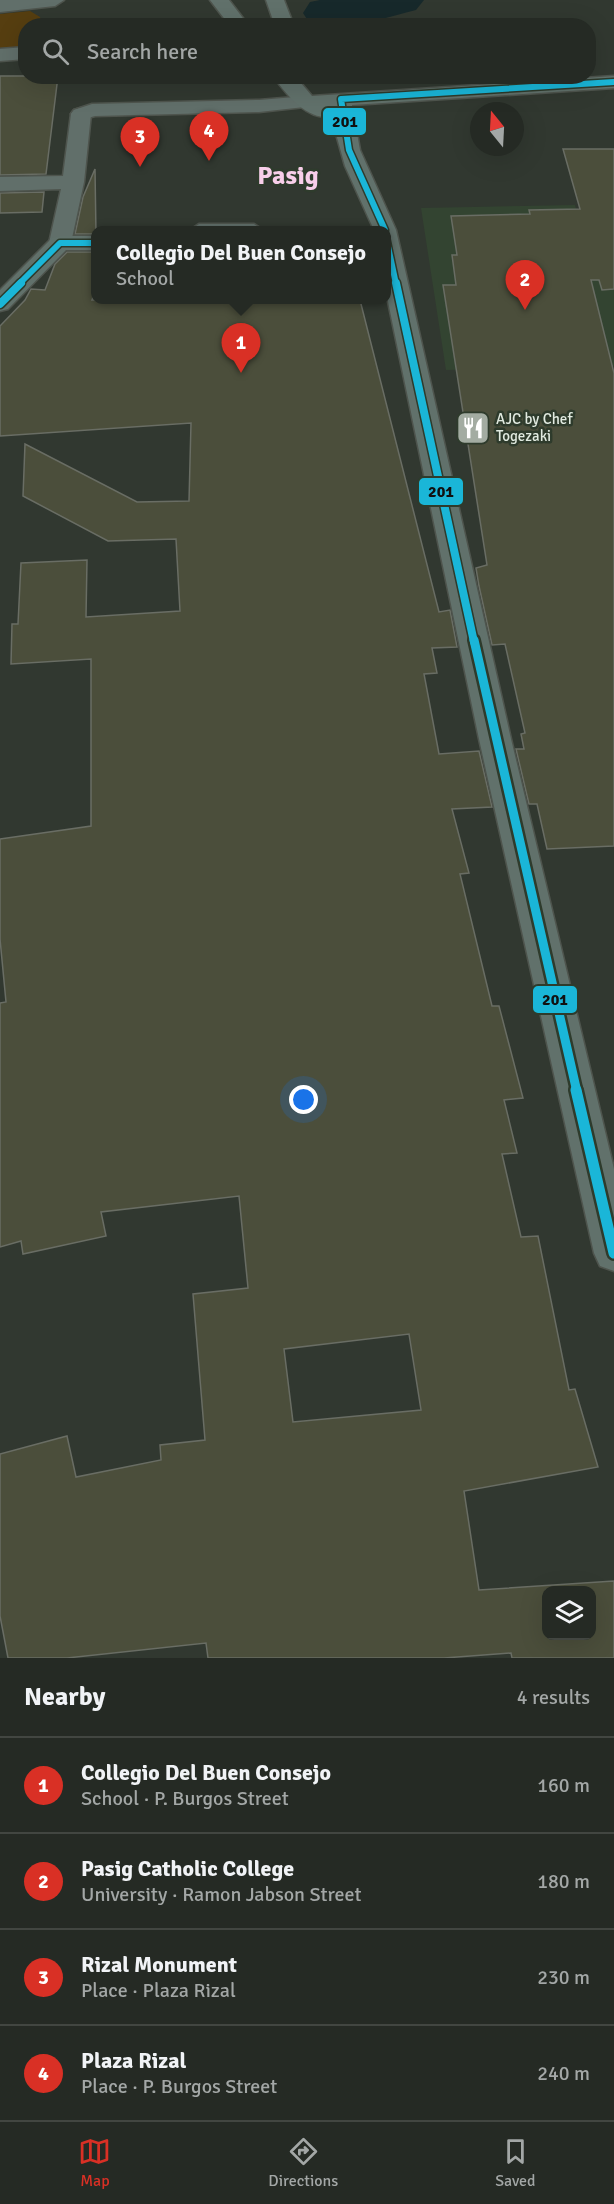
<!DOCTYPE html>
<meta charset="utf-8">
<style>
:root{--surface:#252a24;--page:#2d322c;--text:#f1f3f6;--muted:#a3a7a6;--line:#424641;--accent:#d93025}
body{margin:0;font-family:Signika,sans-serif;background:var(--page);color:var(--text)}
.controls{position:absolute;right:18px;bottom:18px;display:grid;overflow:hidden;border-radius:12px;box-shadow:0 6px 24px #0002}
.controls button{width:54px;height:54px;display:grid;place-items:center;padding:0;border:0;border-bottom:2px solid var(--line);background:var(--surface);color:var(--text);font:30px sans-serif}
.compass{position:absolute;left:470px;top:102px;width:54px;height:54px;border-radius:50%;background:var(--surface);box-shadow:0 6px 24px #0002;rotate:342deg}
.you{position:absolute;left:304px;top:1100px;width:21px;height:21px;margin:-15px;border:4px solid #fff;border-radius:50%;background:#1a73e8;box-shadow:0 0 0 9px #1a73e833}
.badge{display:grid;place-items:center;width:39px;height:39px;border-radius:50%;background:var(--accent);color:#fff;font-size:20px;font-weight:700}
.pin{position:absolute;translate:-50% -50px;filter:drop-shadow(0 2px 3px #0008)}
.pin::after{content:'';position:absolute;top:32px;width:21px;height:18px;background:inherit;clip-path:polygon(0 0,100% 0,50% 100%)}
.popup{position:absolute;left:91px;top:226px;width:300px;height:78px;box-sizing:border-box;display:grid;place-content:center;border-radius:12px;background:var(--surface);filter:drop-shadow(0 2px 4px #0005);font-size:20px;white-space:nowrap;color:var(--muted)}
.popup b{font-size:22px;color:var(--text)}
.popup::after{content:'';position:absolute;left:50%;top:100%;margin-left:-12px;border:12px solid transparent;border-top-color:var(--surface)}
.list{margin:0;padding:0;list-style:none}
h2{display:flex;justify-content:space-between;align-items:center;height:78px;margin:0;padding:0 24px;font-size:26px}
h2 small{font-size:20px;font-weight:400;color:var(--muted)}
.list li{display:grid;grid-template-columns:39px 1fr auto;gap:18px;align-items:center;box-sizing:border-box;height:96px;padding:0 24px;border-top:2px solid var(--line)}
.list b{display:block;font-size:22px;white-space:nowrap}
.list p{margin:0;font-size:20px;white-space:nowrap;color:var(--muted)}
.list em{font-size:20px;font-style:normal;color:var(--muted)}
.icon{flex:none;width:33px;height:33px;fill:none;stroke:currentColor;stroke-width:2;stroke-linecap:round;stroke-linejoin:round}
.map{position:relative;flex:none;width:614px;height:1658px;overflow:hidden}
.search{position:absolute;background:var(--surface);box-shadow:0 6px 24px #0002;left:18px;right:18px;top:18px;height:66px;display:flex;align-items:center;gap:15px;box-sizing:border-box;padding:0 21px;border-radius:24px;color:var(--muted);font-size:22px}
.sheet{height:462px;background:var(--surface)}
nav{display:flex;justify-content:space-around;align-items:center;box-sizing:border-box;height:84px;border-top:2px solid var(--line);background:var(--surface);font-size:16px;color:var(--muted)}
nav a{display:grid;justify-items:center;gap:3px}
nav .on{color:var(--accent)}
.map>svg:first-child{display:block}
</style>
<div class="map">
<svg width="614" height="1658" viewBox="0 0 614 1658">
<rect width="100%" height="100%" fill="#313830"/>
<path fill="#334431" d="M575 205 586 253H614V366L446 370 421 208Z"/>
<path fill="#563e10" d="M30 11 40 17 42 25 26 26 25 46 0 48V14Z"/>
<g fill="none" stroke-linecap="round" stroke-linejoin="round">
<path fill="#17292b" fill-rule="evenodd" d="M320 0H424L416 10C384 18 343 32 310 24L303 13 310 2Z"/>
</g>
<g fill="#4b4e3b" stroke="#696d64" stroke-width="1.5" fill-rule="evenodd">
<path d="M0 76H58L46 174 0 175Z"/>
<path d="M563 149H614V289L602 290 599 280H591L614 373V846L547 849 537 804H529L516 749H524L521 734 525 733 505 644 492 645 479 586 476 568 487 565 443 285H456L452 255H457L451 216 530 214 529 210 580 209Z"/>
<path d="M95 169 96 234H75L83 197Z"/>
<path d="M44 192 42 212 0 213V193Z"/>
<path d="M67 252H96V290L92 300H360L439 612 450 610 457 647 432 648 437 673 424 674 439 754 479 751 492 807 452 809 469 873 460 874 492 1006H499L523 1098 504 1100 517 1153 502 1154 521 1237 538 1236 569 1390 575 1389 598 1467 464 1491 479 1590 614 1581V1658H512L511 1653 444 1658H208L206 1643 67 1658H8L0 1616V1454L67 1436 76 1477 161 1460 160 1445 205 1440 193 1294 248 1288 239 1196 101 1212 106 1236 23 1254 21 1241 0 1247V1003L6 1002 0 939V839L91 826V659L11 664 12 624H18L21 563 87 560 86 617 180 611 176 539 108 541 23 496 25 444 137 502 189 501 191 423 0 436V326L25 300 31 289 45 290 55 264ZM409 1334 421 1410 293 1422 284 1349ZM546 1590H591V1635H546Z"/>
</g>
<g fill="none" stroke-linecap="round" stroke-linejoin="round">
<defs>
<path id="service" d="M199 224H254L263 230H190Z"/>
<path id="pedestrian" d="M307 96 314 98 317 102 314 106 259 112 95 116 81 120 74 118 71 114 74 110 92 104 259 100Z"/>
<g id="minor">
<path d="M0 0H64L55 6 0 12Z"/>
<path d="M26 47V59L0 61V49Z"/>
<path d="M81 108 88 110 91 114 84 182 71 243 68 248H52L49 243 61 189 0 191V177L63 176 71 114 74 110Z"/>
</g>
<g id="secondary">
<path d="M210 0H229L249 26H230Z"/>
<path d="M266 0H284L294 26H275Z"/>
<path d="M273 76H295L312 96 614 76V88L352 105 360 150 396 230 511 739 614 1169V1271L600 1266 594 1253 479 739 386 292V230H374L345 166 331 116C308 122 285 93 273 76Z"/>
<path d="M60 236H95V250H66L8 309 0 311V290L52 238Z"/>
</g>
</defs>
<use href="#service" stroke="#4e544d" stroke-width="3"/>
<use href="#pedestrian" stroke="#4e544d" stroke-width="3"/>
<use href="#minor" stroke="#4e544d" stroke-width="3"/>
<use href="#secondary" stroke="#4e544d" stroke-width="3"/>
<use href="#service" fill="#616f6a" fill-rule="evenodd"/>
<use href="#pedestrian" fill="#616f6a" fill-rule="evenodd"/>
<use href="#minor" fill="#616f6a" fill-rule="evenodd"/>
<use href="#secondary" fill="#61716b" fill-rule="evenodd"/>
<defs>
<g id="bus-1-far3">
<path d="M385 230 349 150 341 99 614 82"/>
<path d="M386 237 396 284"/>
<path d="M19 284 60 243H95"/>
</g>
<g id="bus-1-far2">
<path d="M396 283 474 642"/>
<path d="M0 304 21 283"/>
</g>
<path id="bus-1-far1" d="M474 640 577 1092"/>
<path id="bus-1" d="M576 1090 614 1253"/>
</defs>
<use href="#bus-1-far3" stroke="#2e3b2c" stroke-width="9"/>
<use href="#bus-1-far2" stroke="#2e3b2c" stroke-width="11"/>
<use href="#bus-1-far1" stroke="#2e3b2c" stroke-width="14"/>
<use href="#bus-1" stroke="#2e3b2c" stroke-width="16"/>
<use href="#bus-1-far3" stroke="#1ab6d8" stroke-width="6"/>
<use href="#bus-1-far2" stroke="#1ab6d8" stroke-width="8"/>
<use href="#bus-1-far1" stroke="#1ab6d8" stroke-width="9"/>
<use href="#bus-1" stroke="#1ab6d8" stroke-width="11"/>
</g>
<defs>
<symbol id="restaurant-square" viewBox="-11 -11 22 22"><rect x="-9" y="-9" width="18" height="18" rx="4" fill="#a3aca2" stroke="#2e3b2c"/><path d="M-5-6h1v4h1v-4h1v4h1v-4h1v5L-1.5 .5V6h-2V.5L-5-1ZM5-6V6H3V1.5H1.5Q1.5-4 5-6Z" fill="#fff"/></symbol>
</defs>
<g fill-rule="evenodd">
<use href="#restaurant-square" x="454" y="409" width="38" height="38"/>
</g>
<g text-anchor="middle" stroke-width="5" stroke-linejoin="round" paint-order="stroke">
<g font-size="15" fill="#e1eae0" stroke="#2e3b2c" text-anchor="start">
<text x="496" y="424">AJC by Chef<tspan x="496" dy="17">Togezaki</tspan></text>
</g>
<g font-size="26" font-weight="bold" fill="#f8ceea" stroke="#2e3b2c">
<text x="288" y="184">Pasig</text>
</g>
</g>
<g stroke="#2e3b2c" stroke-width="2">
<rect x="322" y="107" width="45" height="29" rx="6" fill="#1ab6d8"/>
<rect x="418" y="477" width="46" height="29" rx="6" fill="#1ab6d8"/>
<rect x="532" y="985" width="46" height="29" rx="6" fill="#1ab6d8"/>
</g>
<g font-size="16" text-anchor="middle" font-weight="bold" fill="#111">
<text x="345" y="127">201</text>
<text x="441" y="497">201</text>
<text x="555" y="1005">201</text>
</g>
</svg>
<div class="controls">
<button><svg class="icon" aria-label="layers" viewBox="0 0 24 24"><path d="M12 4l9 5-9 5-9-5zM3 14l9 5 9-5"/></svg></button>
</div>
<svg class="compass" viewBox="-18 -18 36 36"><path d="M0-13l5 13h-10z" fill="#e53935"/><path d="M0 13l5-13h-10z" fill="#a3a7a6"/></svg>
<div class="you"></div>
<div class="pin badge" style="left:241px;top:373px">1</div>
<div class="popup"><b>Collegio Del Buen Consejo</b>School</div>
<div class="pin badge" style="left:525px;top:310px">2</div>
<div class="pin badge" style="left:140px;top:167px">3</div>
<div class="pin badge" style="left:209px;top:161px">4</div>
<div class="search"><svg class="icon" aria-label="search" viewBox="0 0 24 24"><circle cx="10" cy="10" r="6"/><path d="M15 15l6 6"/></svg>Search here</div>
</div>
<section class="sheet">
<h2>Nearby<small>4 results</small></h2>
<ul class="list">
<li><span class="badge">1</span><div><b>Collegio Del Buen Consejo</b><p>School · P. Burgos Street</p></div><em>160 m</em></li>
<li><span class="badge">2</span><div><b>Pasig Catholic College</b><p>University · Ramon Jabson Street</p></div><em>180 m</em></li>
<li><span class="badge">3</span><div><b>Rizal Monument</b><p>Place · Plaza Rizal</p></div><em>230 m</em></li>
<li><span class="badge">4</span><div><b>Plaza Rizal</b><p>Place · P. Burgos Street</p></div><em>240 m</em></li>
</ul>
</section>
<nav>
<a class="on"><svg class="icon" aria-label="map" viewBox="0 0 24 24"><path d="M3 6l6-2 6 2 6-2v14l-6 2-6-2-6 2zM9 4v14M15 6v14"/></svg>Map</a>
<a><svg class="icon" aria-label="directions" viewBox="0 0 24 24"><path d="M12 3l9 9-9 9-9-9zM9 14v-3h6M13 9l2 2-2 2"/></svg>Directions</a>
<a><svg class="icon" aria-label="saved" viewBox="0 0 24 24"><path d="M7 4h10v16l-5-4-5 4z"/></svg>Saved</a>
</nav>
